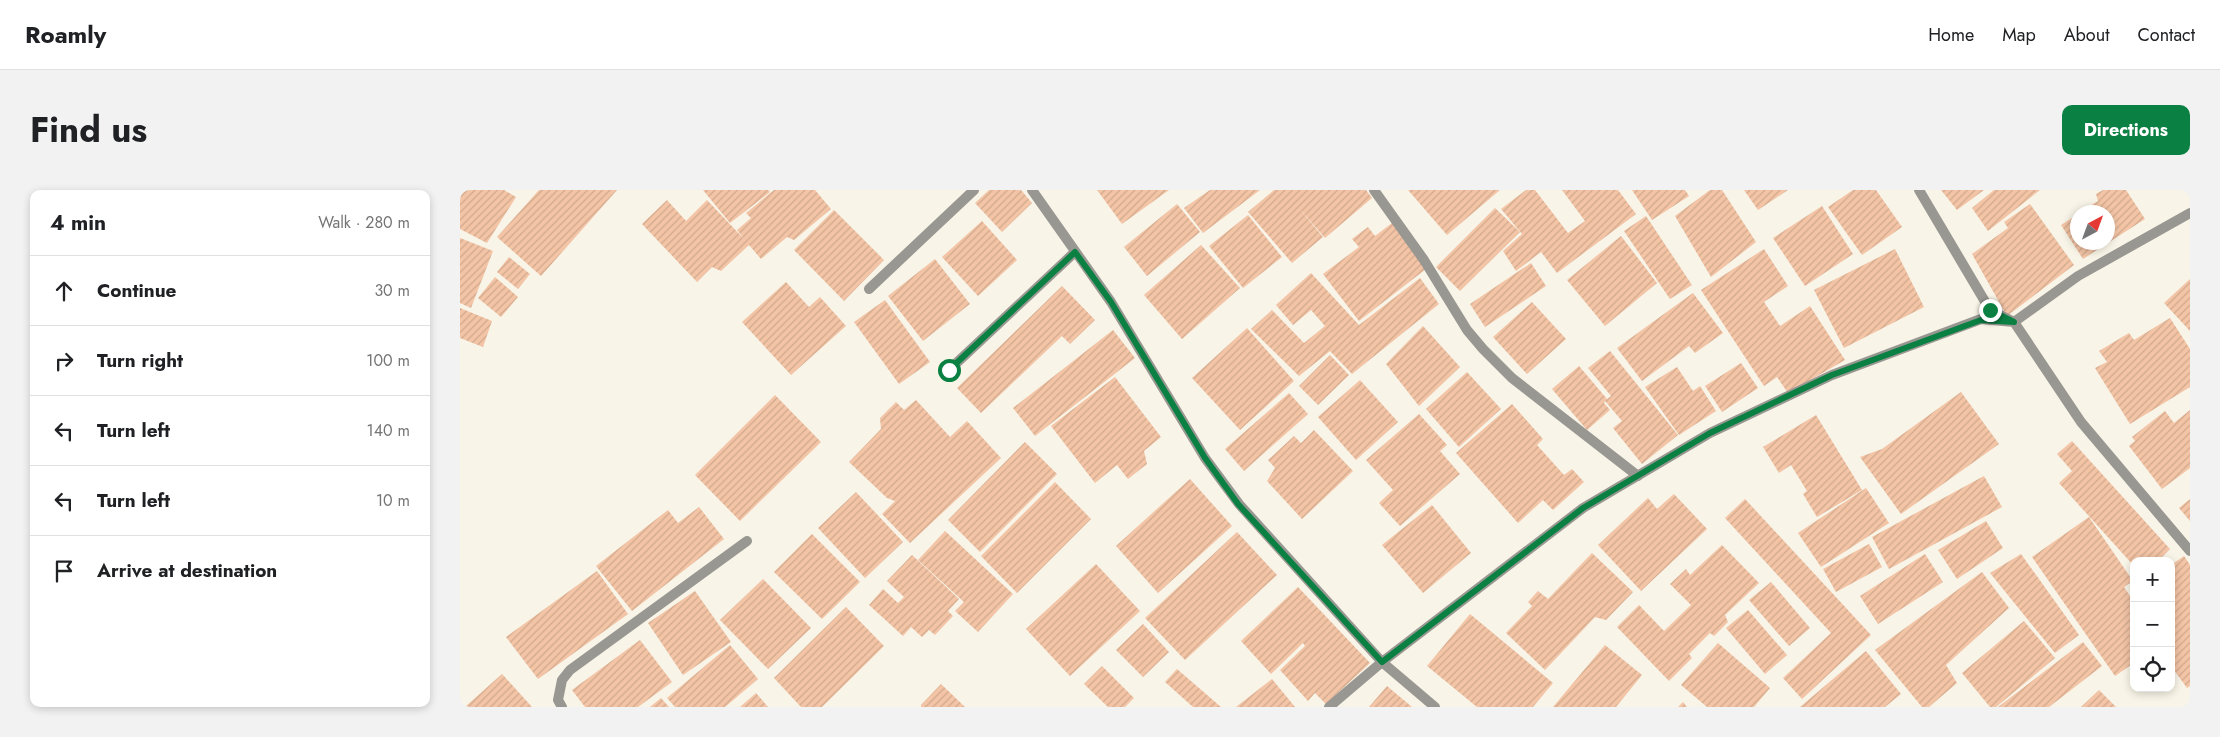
<!DOCTYPE html>
<meta charset="utf-8">
<style>
:root{--surface:#fff;--page:#f2f2f2;--text:#202124;--muted:#757577;--line:#e0e0e0;--accent:#0b8043}
body{margin:0;font-family:Jost,sans-serif;background:var(--page);color:var(--text)}
.controls{position:absolute;right:15px;bottom:15px;display:grid;overflow:hidden;border-radius:10px;box-shadow:0 2px 8px #0003}
.controls button{width:45px;height:45px;display:grid;place-items:center;padding:0;border:0;border-bottom:1px solid var(--line);background:var(--surface);color:var(--text);font:25px sans-serif}
.compass{position:absolute;left:1610px;top:15px;width:45px;height:45px;border-radius:50%;background:var(--surface);box-shadow:0 2px 8px #0003;rotate:41deg}
.stop{position:absolute;width:15px;height:15px;margin:-11px;border:4px solid #0b8043;border-radius:50%;background:#fff}
.stop.end{background:#0b8043;border-color:#fff;box-shadow:0 1px 5px #0008}
.list{margin:0;padding:0;list-style:none}
h2{display:flex;justify-content:space-between;align-items:center;height:65px;margin:0;padding:0 20px;font-size:21px}
h2 small{font-size:16px;font-weight:400;color:var(--muted)}
.list li{display:grid;grid-template-columns:32px 1fr auto;gap:15px;align-items:center;box-sizing:border-box;height:70px;padding:0 20px;border-top:1px solid var(--line)}
.list b{display:block;font-size:19px;white-space:nowrap}
.list em{font-size:16px;font-style:normal;color:var(--muted)}
.icon{flex:none;width:28px;height:28px;fill:none;stroke:currentColor;stroke-width:2;stroke-linecap:round;stroke-linejoin:round}
.map{position:relative;flex:none;width:1730px;height:517px;overflow:hidden;border-radius:10px}
header{display:flex;align-items:center;gap:30px;box-sizing:border-box;height:70px;padding:0 25px;background:var(--surface);border-bottom:1px solid var(--line)}
header strong{font-size:24px}
nav{display:flex;gap:28px;margin-inline-start:auto;font-size:18px}
.intro{display:flex;align-items:center;justify-content:space-between;box-sizing:border-box;height:120px;padding:0 30px}
h1{margin:0;font-size:35px}
.button{padding:12px 22px;border-radius:10px;background:var(--accent);color:#fff;font-size:18px;font-weight:700}
main{display:flex;gap:30px;padding:0 30px}
aside{flex:1;background:var(--surface);border-radius:10px;box-shadow:0 2px 8px #0003}
.map>svg:first-child{display:block}
</style>
<header>
<strong>Roamly</strong>
<nav><a>Home</a><a>Map</a><a>About</a><a>Contact</a></nav>
</header>
<div class="intro"><h1>Find us</h1><a class="button">Directions</a></div>
<main>
<aside>
<h2>4 min<small>Walk · 280 m</small></h2>
<ul class="list">
<li><svg class="icon" aria-label="ahead" viewBox="0 0 24 24"><path d="M12 20V5M6 11l6-6 6 6"/></svg><div><b>Continue</b></div><em>30 m</em></li>
<li><svg class="icon" aria-label="right" viewBox="0 0 24 24"><path d="M7 20v-9h11M14 6l5 5-5 5"/></svg><div><b>Turn right</b></div><em>100 m</em></li>
<li><svg class="icon" aria-label="left" viewBox="0 0 24 24"><path d="M17 20v-9H6M10 6l-5 5 5 5"/></svg><div><b>Turn left</b></div><em>140 m</em></li>
<li><svg class="icon" aria-label="left" viewBox="0 0 24 24"><path d="M17 20v-9H6M10 6l-5 5 5 5"/></svg><div><b>Turn left</b></div><em>10 m</em></li>
<li><svg class="icon" aria-label="arrive" viewBox="0 0 24 24"><path d="M6 21V4h12l-3 4 3 4H6"/></svg><div><b>Arrive at destination</b></div></li>
</ul>
</aside>
<div class="map">
<svg width="1730" height="517" viewBox="0 0 1730 517">
<defs>
<pattern id="building-hatch" width="6" height="6" patternUnits="userSpaceOnUse" patternTransform="scale(1.25)"><rect width="6" height="6" fill="#f3c4a5"/><path d="M-1 1l2-2M0 6l6-6M5 7l2-2" fill="none" stroke="#d1a98e"/></pattern>
</defs>
<rect width="100%" height="100%" fill="#f8f4e7"/>
<g fill="url(#building-hatch)">
<path d="M0 0H44L56 7 27 53 0 39Z"/>
<path d="M79 0H157L81 86 37 47Z"/>
<path d="M243 0H308L310 2 270 33Z"/>
<path d="M314 0H355L371 19 334 50 327 47 301 69 289 55 261 81 252 77 237 92 182 34 207 10 226 31 247 10 284 49 277 40 291 28 286 23Z"/>
<path d="M529 0H561L572 13 542 42 515 13Z"/>
<path d="M637 0H709L662 34Z"/>
<path d="M750 0H800L743 43 724 18Z"/>
<path d="M814 0H906L912 8 865 48 838 17 863 47 832 73 788 22Z"/>
<path d="M948 0H1040L987 45Z"/>
<path d="M1066 0H1075L1108 43 1125 31 1102 0H1158L1176 24 1097 83 1081 62 1056 81 1043 61 1062 44 1041 19Z"/>
<path d="M1172 0H1225L1229 6 1192 30Z"/>
<path d="M1250 0H1262L1296 52 1251 87 1215 26Z"/>
<path d="M1284 0H1328L1298 20Z"/>
<path d="M1393 0H1416L1442 37 1402 65 1368 17Z"/>
<path d="M1481 0H1524L1497 20Z"/>
<path d="M1534 0H1580L1528 41 1512 18Z"/>
<path d="M1643 0H1666L1685 29 1623 69 1601 35 1618 24V52H1648V22H1620L1638 11 1636 4Z"/>
<path d="M717 14 740 42 687 86 664 57Z"/>
<path d="M1570 14 1614 75 1547 126 1512 64 1548 38 1544 32Z"/>
<path d="M1362 16 1393 64 1345 96 1313 48Z"/>
<path d="M1035 18 1060 42 1000 101 976 77Z"/>
<path d="M374 20 424 70 384 111 334 60Z"/>
<path d="M788 25 822 67 783 98 749 56Z"/>
<path d="M1186 26 1232 95 1210 109 1164 41Z"/>
<path d="M522 31 557 70 518 106 482 67Z"/>
<path d="M932 33 966 79 899 131 863 84 899 57 892 49 908 37 915 46Z"/>
<path d="M1161 46 1197 93 1145 136 1107 90Z"/>
<path d="M0 48 33 61 11 118 0 113Z"/>
<path d="M741 55 780 98 722 149 684 105Z"/>
<path d="M1304 59 1328 96 1304 112 1320 136 1350 116 1385 170 1328 203 1317 187 1304 196 1241 100Z"/>
<path d="M1435 59 1464 117 1384 158 1354 100Z"/>
<path d="M49 67 70 84 58 99 37 82Z"/>
<path d="M475 69 510 114 463 151 428 106Z"/>
<path d="M1071 73 1086 96 1025 137 1010 114Z"/>
<path d="M851 83 899 135 960 88 979 114 892 184 870 161 839 186 791 139 812 120 844 153 865 136 851 120 833 135 816 115Z"/>
<path d="M35 87 58 107 41 127 18 108Z"/>
<path d="M1730 89V141L1704 113Z"/>
<path d="M326 92 349 117 360 107 386 136 331 185 282 132Z"/>
<path d="M602 96 635 130 610 154 602 146 521 223 497 198Z"/>
<path d="M1233 103 1263 143 1235 163 1229 156 1182 191 1157 158Z"/>
<path d="M425 110 470 172 439 194 394 132Z"/>
<path d="M1072 112 1106 149 1067 184 1033 147Z"/>
<path d="M0 118 32 131 23 157 0 148Z"/>
<path d="M1710 128 1730 159V197L1670 234 1635 178 1647 172 1639 161 1669 143 1674 150Z"/>
<path d="M963 136 1000 177 959 216 926 174Z"/>
<path d="M787 138 834 191 780 240 732 188Z"/>
<path d="M653 140 675 168 575 246 553 218Z"/>
<path d="M1150 161 1218 245 1182 274 1153 238 1162 231 1145 211 1144 213 1150 220 1127 240 1092 199 1119 176 1147 209 1151 206 1128 178Z"/>
<path d="M870 165 889 185 858 215 839 196Z"/>
<path d="M1281 173 1298 198 1262 222 1245 196Z"/>
<path d="M1217 177 1233 201 1240 196 1256 221 1219 245 1185 197Z"/>
<path d="M1007 182 1041 219 999 257 966 219Z"/>
<path d="M655 187 701 247 684 261 687 274 668 289 657 275 635 293 591 236Z"/>
<path d="M900 190 938 232 896 270 858 227Z"/>
<path d="M1501 202 1539 254 1441 324 1400 267 1422 259Z"/>
<path d="M829 203 848 224 784 281 765 259Z"/>
<path d="M315 205 361 252 280 331 235 285Z"/>
<path d="M456 210 490 247 507 231 541 268 450 353 422 324 435 311 427 308 389 272 421 239 420 228 436 212 444 220Z"/>
<path d="M1052 214 1083 249 1077 255 1104 285 1112 279 1124 292 1093 320 1083 310 1058 333 996 263Z"/>
<path d="M1730 220V278L1702 299 1669 256 1675 251 1672 247 1705 221 1714 233Z"/>
<path d="M959 224 987 255 980 261 1000 284 940 336 919 313 933 300 906 270Z"/>
<path d="M1356 225 1402 300 1357 327 1343 304 1347 301 1331 275 1319 283 1303 257Z"/>
<path d="M854 240 893 281 842 329 807 291 815 278 808 270 834 246 841 253Z"/>
<path d="M1612 251 1710 359 1698 371H1674V376L1599 293 1612 281 1597 264Z"/>
<path d="M565 252 597 284 520 362 488 330Z"/>
<path d="M1524 286 1542 317 1429 379 1412 347Z"/>
<path d="M730 289 772 336 698 403 656 356Z"/>
<path d="M595 292 631 329 557 403 521 366Z"/>
<path d="M1406 298 1429 333 1361 377 1338 343Z"/>
<path d="M396 302 443 352 405 388 358 338Z"/>
<path d="M1214 304 1247 339 1181 401 1138 355 1188 308 1197 319Z"/>
<path d="M1285 309 1411 445 1342 509 1323 488 1371 443 1265 328Z"/>
<path d="M1730 309V331L1719 318Z"/>
<path d="M972 315 1011 363 963 403 922 355Z"/>
<path d="M239 317 264 349 172 421 136 376 208 320 218 333Z"/>
<path d="M1629 327 1673 391 1664 397 1674 412V473L1655 486 1572 367Z"/>
<path d="M1526 331 1543 358 1497 389 1478 360Z"/>
<path d="M485 341 553 404 518 442 495 421 504 412 458 370Z"/>
<path d="M777 342 817 385 725 470 685 428Z"/>
<path d="M352 344 400 392 362 429 314 382Z"/>
<path d="M1409 354 1422 377 1376 402 1363 379Z"/>
<path d="M1262 355 1299 393 1265 425 1268 432 1254 446 1250 443 1229 464 1232 468 1209 491 1157 437 1179 415 1204 441 1231 415 1210 394 1226 379 1230 385Z"/>
<path d="M1132 363 1173 402 1146 430 1135 427 1085 480 1046 443 1072 416 1068 412 1078 401 1088 409Z"/>
<path d="M1465 364 1483 392 1418 434 1400 406Z"/>
<path d="M1561 364 1619 445 1595 463 1530 383Z"/>
<path d="M452 365 499 409 488 421 493 426 475 445 469 440 462 447 451 437 443 446 409 415 423 399 438 413 444 407 427 391Z"/>
<path d="M1724 366 1730 375V496L1727 498 1711 476V375Z"/>
<path d="M636 374 680 421 610 486 566 439Z"/>
<path d="M137 381 168 424 78 489 46 447Z"/>
<path d="M1522 382 1549 418 1486 475 1497 493 1469 517H1462L1415 460Z"/>
<path d="M303 389 351 438 308 479 260 430Z"/>
<path d="M1311 392 1350 438 1329 456 1289 410Z"/>
<path d="M838 397 910 473 866 514 855 503 848 511 820 480 845 456 843 453 811 484 781 451Z"/>
<path d="M235 401 271 452 223 485 188 433Z"/>
<path d="M386 417 424 456 362 517H341L314 488Z"/>
<path d="M1288 420 1327 465 1305 484 1266 438Z"/>
<path d="M1010 424 1093 493 1073 517H1017L967 476Z"/>
<path d="M1564 431 1595 468 1536 517H1530L1502 483Z"/>
<path d="M683 434 709 462 683 487 656 460Z"/>
<path d="M180 450 212 492 178 517H125L112 500Z"/>
<path d="M1623 452 1642 476 1589 517H1538Z"/>
<path d="M1258 453 1310 498 1294 517H1247L1221 495Z"/>
<path d="M270 455 298 489 265 517H215L207 508Z"/>
<path d="M1145 455 1182 485 1156 517H1093Z"/>
<path d="M1406 461 1441 504 1425 517H1340Z"/>
<path d="M642 476 674 508 665 517H648L624 494Z"/>
<path d="M717 479 761 517H733L705 492Z"/>
<path d="M42 484 72 517H5Z"/>
<path d="M812 489 835 517H776Z"/>
<path d="M481 494 505 517H461V515Z"/>
<path d="M927 496 952 517H909Z"/>
<path d="M1639 500 1656 517H1621Z"/>
<path d="M296 503 308 517H280Z"/>
<path d="M201 508 209 517H190Z"/>
<path d="M1223 512 1227 517H1218Z"/>
</g>
<g fill="none" stroke-linecap="round" stroke-linejoin="round">
<g stroke="#999792" stroke-width="10">
<path d="M409 99 514 0"/>
<path d="M489 180 615 62"/>
</g>
<g stroke="#999792" stroke-width="10">
<path d="M572 0 651 112 745 268 779 314 922 472 975 517"/>
<path d="M914 0 964 70 1007 140 1023 159 1052 188 1178 286"/>
<path d="M1459 0 1530 120 1554 132 1621 232 1730 361"/>
<path d="M102 517 98 510 102 490 110 480 287 351"/>
<path d="M869 517 922 472 1123 318 1250 243 1372 185 1521 129 1554 132 1618 86 1730 23"/>
</g>
</g>
<g fill="none" stroke-linecap="round" stroke-linejoin="round">
<path stroke="#0b8043" stroke-width="6" d="M489 180 615 62 651 112 745 268 778 314 922 472 1123 318 1250 243 1372 185 1521 130 1554 132 1530 120"/>
</g>
</svg>
<div class="controls">
<button>+</button>
<button>−</button>
<button><svg class="icon" aria-label="locate" viewBox="0 0 24 24"><circle cx="12" cy="12" r="6"/><path d="M12 2v4M12 18v4M2 12h4M18 12h4"/></svg></button>
</div>
<svg class="compass" viewBox="-18 -18 36 36"><path d="M0-13l5 13h-10z" fill="#e53935"/><path d="M0 13l5-13h-10z" fill="#757577"/></svg>
<div class="stop" style="left:489px;top:180px"></div>
<div class="stop end" style="left:1530px;top:120px"></div>
</div>
</main>
